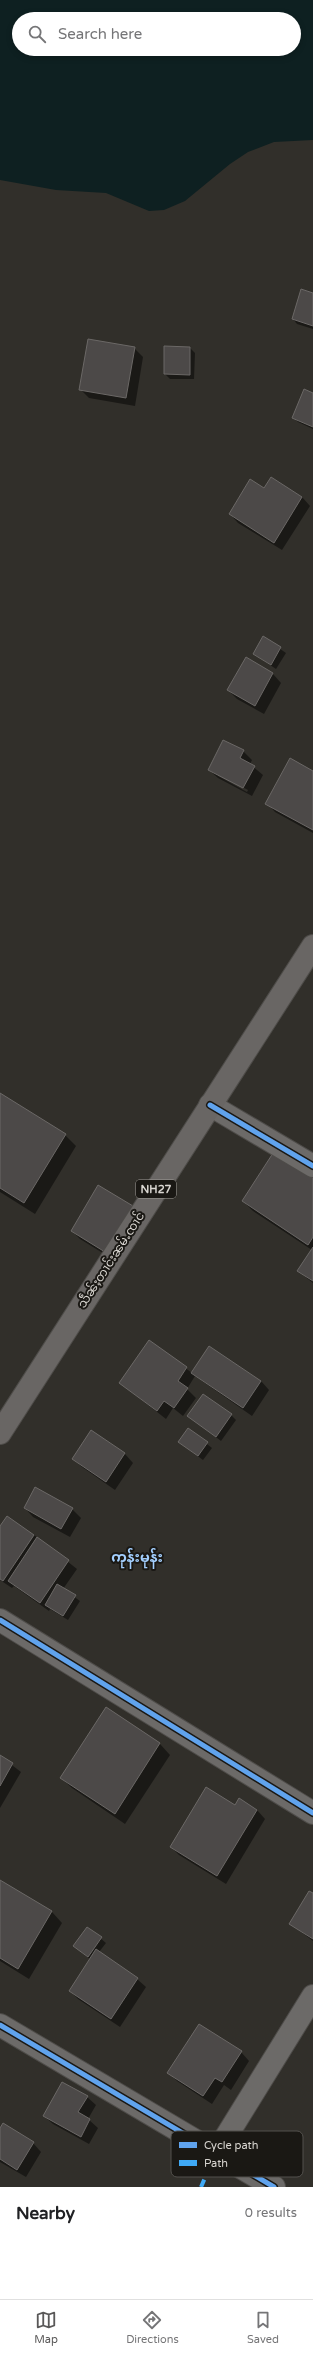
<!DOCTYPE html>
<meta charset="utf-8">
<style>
:root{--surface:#fff;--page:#f6f6f6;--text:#202124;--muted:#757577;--line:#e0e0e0;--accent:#595858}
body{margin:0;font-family:"Varela Round","Noto Sans Myanmar",sans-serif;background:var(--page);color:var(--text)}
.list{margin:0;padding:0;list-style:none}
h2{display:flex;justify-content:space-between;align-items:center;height:52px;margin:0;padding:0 16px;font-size:17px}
h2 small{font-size:13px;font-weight:400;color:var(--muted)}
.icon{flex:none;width:22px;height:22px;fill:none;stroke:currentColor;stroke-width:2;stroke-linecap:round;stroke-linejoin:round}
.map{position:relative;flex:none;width:313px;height:2187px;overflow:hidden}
.search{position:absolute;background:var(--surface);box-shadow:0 2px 6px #0003;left:12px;right:12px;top:12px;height:44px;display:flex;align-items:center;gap:10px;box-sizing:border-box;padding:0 14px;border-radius:22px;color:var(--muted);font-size:15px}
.sheet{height:112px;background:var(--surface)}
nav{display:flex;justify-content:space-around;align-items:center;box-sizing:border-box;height:56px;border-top:1px solid var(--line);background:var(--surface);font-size:11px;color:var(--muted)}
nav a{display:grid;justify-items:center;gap:2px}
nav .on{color:var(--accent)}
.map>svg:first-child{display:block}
</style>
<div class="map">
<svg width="313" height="2187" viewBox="0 0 313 2187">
<rect width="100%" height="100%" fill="#312f2a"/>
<path fill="#0e2021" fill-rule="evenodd" d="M0 0H313V140L274 142 248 152 230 164 185 201 164 210 149 211 106 193 56 190 0 180ZM19 19H294V49H19Z"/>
<g fill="#0007" fill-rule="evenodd">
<path d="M313 294V329L297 324 293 319Z"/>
<path d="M134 348 143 357 135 406 89 398 80 389Z"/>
<path d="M190 348 195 353 194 379H170L165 374Z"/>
<path d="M313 394V429L298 422 293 417Z"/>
<path d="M271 478 302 497 310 506 282 550 238 523 230 514 265 489Z"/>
<path d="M264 638 286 653 276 669 254 654Z"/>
<path d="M247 659 273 674 281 683 264 714 237 699 228 690Z"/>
<path d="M243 751 252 760 250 764 263 775 252 796 218 778 209 770ZM218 774 248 790 247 792 218 776Z"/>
<path d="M313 772V833L275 812 267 803Z"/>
<path d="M0 1095 65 1135 76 1146 35 1214 0 1192Z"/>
<path d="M313 1177V1283L298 1271 312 1250 253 1211 243 1201Z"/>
<path d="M99 1186 114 1260 80 1239 72 1231Z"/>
<path d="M149 1341 192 1373 261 1381 269 1390 252 1416 195 1376 187 1389 196 1398 183 1416 173 1408 166 1419 120 1383Z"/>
<path d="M231 1415 236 1420 221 1441 189 1416Z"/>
<path d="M188 1429 212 1448 203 1460 184 1446Z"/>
<path d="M92 1432 125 1454 133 1463 115 1490 82 1467 73 1459Z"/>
<path d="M25 1508 72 1509 81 1518 70 1537 33 1517Z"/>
<path d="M0 1528 34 1535 77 1569 63 1589 80 1601 68 1620 50 1609 49 1611 14 1586 12 1588 0 1580Z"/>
<path d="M106 1709 160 1744 170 1755 125 1824 72 1788 61 1778Z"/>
<path d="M0 1756 21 1772 0 1808Z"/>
<path d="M235 1806 257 1810 265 1819 226 1884 179 1855 171 1847Z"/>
<path d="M0 1881 52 1912 62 1923 29 1979 0 1961Z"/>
<path d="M313 1895V1941L290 1923Z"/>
<path d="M88 1928 106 1943 99 1952 137 1979 146 1987 120 2027 78 1999 70 1991 91 1960 74 1946Z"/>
<path d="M241 2052 249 2061 231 2090 224 2085 212 2104 177 2081 169 2073Z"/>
<path d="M87 2097 96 2105 88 2119 98 2128 89 2144 53 2124 44 2116Z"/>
<path d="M0 2130 33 2143 41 2152 26 2177 0 2162Z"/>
</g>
<g fill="#4c4948" stroke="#6b6866">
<path d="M301 289 313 293V326L292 319Z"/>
<path d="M88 339 135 347 126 398 79 390Z"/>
<path d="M164 346 190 347V375L164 374Z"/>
<path d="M304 389 313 393V427L292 418Z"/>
<path d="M271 477 302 497 274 543 229 514 250 479 264 488Z"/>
<path d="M263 636 281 647 271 665 253 654Z"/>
<path d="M246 657 273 673 255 706 227 690Z"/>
<path d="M223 740 244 750 240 758 255 766 243 788 208 770Z"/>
<path d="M290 758 313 771V830L265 804Z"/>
<path d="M0 1093 66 1134 24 1203 0 1188Z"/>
<path d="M275 1150 313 1175V1237L308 1245 242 1201Z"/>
<path d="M98 1185 133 1206 105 1252 71 1231Z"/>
<path d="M313 1247V1281L297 1271Z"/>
<path d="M149 1340 187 1367 178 1381 188 1388 174 1408 164 1401 157 1411 119 1383Z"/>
<path d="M209 1346 261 1381 243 1408 191 1373Z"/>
<path d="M203 1394 232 1414 216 1437 187 1416Z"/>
<path d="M188 1428 208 1442 198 1456 178 1442Z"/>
<path d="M91 1430 125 1453 106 1482 72 1459Z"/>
<path d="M35 1487 73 1508 61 1529 24 1508Z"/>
<path d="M7 1516 34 1535 3 1581 0 1579V1526Z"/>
<path d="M37 1537 69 1560 40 1603 8 1581Z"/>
<path d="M57 1584 76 1595 63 1616 45 1605Z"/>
<path d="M106 1707 160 1743 115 1814 60 1778Z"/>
<path d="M0 1755 13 1763 0 1786Z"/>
<path d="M206 1787 235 1805 239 1798 257 1810 217 1876 170 1847Z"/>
<path d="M0 1880 52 1911 18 1969 0 1958Z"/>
<path d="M309 1891 313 1893V1939L289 1924Z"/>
<path d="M87 1927 102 1937 88 1957 73 1946Z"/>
<path d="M96 1949 138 1978 111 2019 69 1991Z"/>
<path d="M199 2024 242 2051 222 2082 215 2078 203 2096 167 2073Z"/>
<path d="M62 2082 88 2096 78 2112 90 2119 81 2137 43 2116Z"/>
<path d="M3 2123 34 2142 17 2170 0 2159V2128Z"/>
</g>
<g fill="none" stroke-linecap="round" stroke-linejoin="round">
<defs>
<g id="minor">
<path d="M210 1105 313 1166"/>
<path d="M0 1620 313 1813"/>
<path d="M0 2025 274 2187"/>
<path d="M216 2153 313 1996"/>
</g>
<path id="highway" d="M0 1433 313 946"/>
</defs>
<use href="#minor" stroke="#4e4c49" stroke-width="24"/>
<use href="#highway" stroke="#4e4c49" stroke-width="24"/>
<use href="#minor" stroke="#6c6a68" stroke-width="22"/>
<use href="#highway" stroke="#696664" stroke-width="22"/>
<path stroke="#3fa9f5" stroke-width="4" stroke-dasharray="8 4" stroke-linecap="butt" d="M201 2187 216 2153"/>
<defs>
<g id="cycleway">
<path d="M210 1105 313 1166"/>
<path d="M0 1620 313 1813"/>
<path d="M0 2025 274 2187"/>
</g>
</defs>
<use href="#cycleway" stroke="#1a1814" stroke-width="8"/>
<use href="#cycleway" stroke="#60a3ed" stroke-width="5"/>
</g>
<g text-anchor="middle" stroke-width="4" stroke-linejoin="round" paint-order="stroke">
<rect fill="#1a1814" stroke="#a09d98" stroke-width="1" x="136" y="1180" width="40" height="18" rx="3"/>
<g font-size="11" font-weight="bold" fill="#d9d6d1">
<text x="156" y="1193">NH27</text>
</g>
<g font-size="12" fill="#d9d6d1" stroke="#1a1814">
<text transform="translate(111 1260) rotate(-57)" y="4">သဵၼ်ႈတၢင်းၼမ်ႉၸၢင်</text>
</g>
<g font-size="14" font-weight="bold" fill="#a3cffe" stroke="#1a1814">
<text x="137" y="1562">ကုန်းမုန်း</text>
</g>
</g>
<rect x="171" y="2131" width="132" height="46" rx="6" fill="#1a1814" stroke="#53514d" stroke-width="1"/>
<rect x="179" y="2142" width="18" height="6" fill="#60a3ed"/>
<rect x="179" y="2160" width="18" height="6" fill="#3fa9f5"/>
<g font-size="11" fill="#d9d6d1">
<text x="204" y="2149">Cycle path</text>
<text x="204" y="2167">Path</text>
</g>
</svg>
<div class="search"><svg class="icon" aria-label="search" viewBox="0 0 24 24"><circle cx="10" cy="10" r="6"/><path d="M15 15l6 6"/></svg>Search here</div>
</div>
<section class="sheet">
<h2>Nearby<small>0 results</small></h2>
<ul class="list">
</ul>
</section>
<nav>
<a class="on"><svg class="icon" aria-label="map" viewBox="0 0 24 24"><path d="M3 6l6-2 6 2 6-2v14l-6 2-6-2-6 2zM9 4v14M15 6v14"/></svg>Map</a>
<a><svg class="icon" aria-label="directions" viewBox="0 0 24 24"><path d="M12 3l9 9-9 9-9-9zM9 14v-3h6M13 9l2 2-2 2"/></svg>Directions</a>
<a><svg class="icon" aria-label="saved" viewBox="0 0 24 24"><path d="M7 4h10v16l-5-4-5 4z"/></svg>Saved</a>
</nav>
